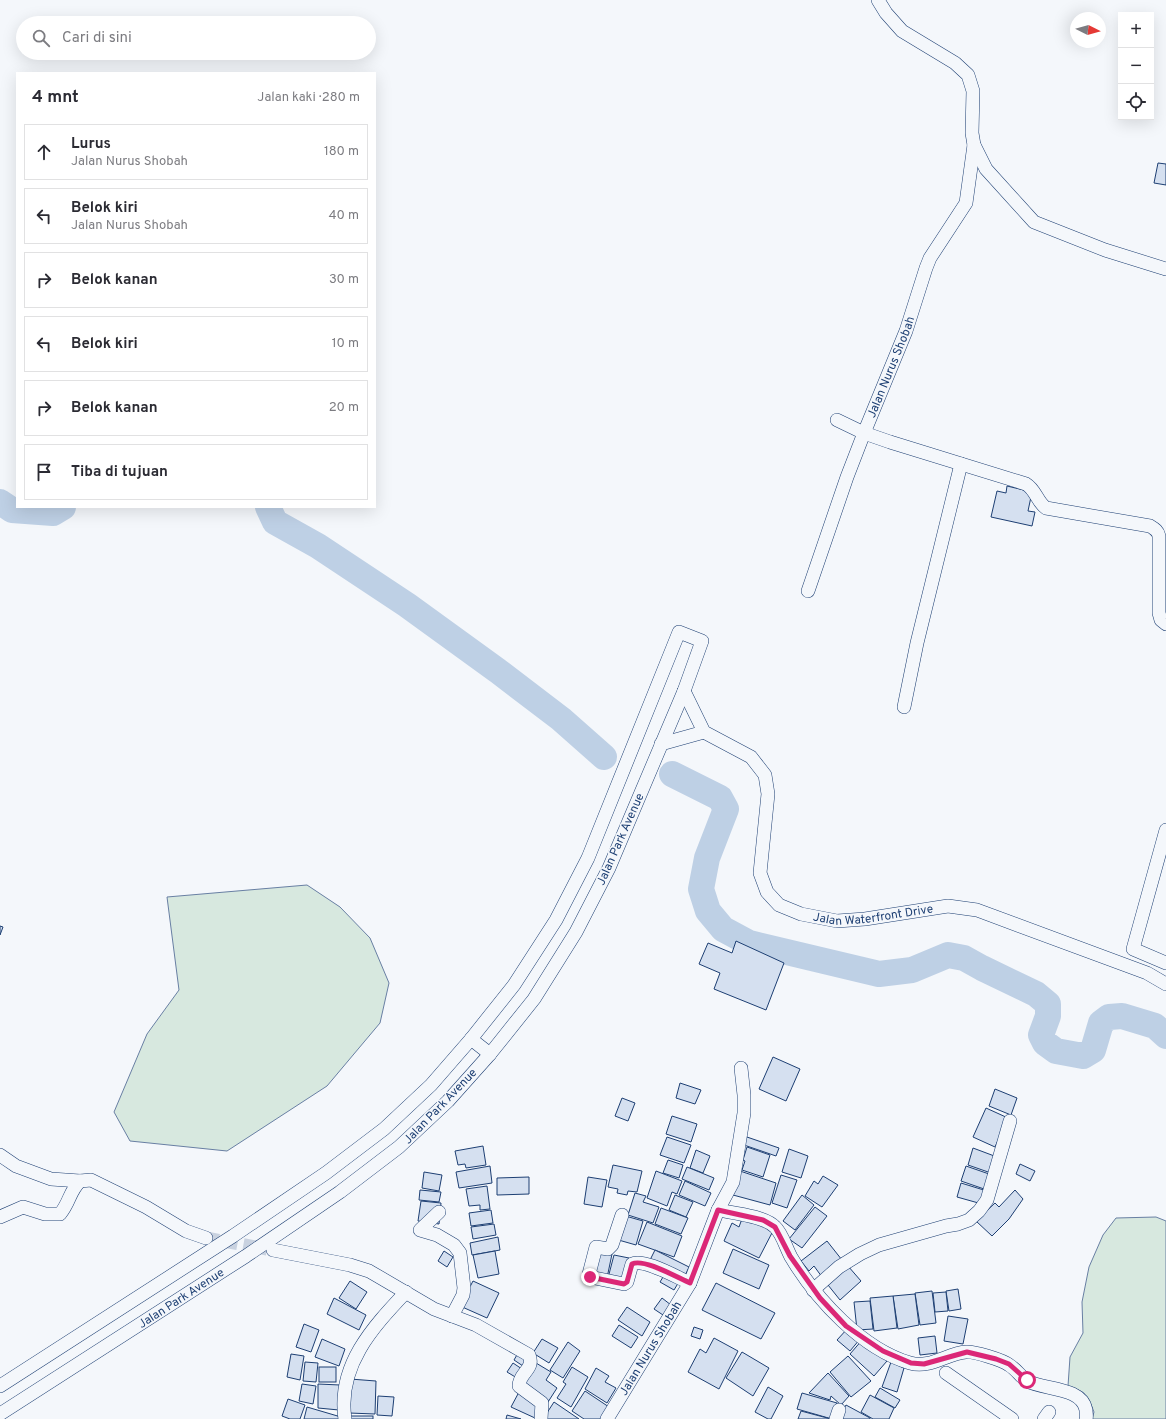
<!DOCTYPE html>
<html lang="id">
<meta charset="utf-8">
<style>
:root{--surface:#fff;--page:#f7f7f7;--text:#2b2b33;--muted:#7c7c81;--line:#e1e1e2}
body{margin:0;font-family:Overpass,sans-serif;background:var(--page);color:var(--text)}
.controls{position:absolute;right:12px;top:12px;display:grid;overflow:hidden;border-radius:0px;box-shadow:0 4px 16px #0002}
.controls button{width:36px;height:36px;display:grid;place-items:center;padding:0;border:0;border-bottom:1px solid var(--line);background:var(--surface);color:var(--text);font:20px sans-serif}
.compass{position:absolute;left:1070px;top:12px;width:36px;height:36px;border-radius:50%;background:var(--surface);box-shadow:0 4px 16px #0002;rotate:96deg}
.stop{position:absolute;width:12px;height:12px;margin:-9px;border:3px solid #db2777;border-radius:50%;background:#fff}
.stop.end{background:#db2777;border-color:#fff;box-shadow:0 1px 4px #0008}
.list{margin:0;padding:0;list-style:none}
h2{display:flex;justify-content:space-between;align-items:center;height:52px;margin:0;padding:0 16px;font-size:17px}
h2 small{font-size:13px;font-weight:400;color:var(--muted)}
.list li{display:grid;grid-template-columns:26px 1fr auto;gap:12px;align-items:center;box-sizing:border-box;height:56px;margin:0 8px 8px;padding:0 8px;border:1px solid var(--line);border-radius:0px}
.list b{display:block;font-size:15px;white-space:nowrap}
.list p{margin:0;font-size:13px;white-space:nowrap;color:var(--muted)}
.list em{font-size:13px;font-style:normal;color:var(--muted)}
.icon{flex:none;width:22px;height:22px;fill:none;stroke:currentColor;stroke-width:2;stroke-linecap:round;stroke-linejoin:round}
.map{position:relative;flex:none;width:1166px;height:1419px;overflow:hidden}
.search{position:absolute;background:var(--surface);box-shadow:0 4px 16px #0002;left:16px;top:16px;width:360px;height:44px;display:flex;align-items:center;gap:10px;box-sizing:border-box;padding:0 14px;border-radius:22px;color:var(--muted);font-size:15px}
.panel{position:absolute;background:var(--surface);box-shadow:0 4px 16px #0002;left:16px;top:72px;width:360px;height:436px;border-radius:0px}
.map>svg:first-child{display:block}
</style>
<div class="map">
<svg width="1166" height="1419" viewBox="0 0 1166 1419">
<rect width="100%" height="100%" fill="#f4f7fb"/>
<g fill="#d7e8df" stroke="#687fa3">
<path d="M307 885 340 907 370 938 389 983 380 1023 327 1086 227 1151 130 1141 114 1112 147 1034 179 990 167 897Z"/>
<path d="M1156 1217 1166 1221V1419H1092L1094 1412C1087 1394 1086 1392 1068 1386L1070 1357 1083 1333 1082 1302 1089 1267 1103 1235 1116 1218Z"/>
</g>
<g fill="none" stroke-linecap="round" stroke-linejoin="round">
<g stroke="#bed0e5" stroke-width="26">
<path d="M0 502 12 510 53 513 63 507"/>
<path d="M268 507 275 522 318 546 407 605 498 671 561 719 604 757"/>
<path d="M672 774 720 798 726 809 707 858 701 889 708 911 723 929 749 943 879 974 912 970 948 955 964 958 982 968 1036 994 1048 1004V1016L1041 1035 1045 1043 1056 1051 1083 1056 1093 1050 1101 1023 1109 1017 1122 1016 1155 1026 1166 1036"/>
</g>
</g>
<g fill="#d5e0f0" stroke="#1d3f73">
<path d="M1158 163 1166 164V185L1154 183Z"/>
<path d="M1007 486 1032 492 1028 511 1035 512 1032 526 991 517 997 491 1006 493Z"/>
<path d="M0 926 3 927 0 935Z"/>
<path d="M736 941 784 963 766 1010 714 989 720 973 699 964 708 943 732 953Z"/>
<path d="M773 1057 800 1069 786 1101 759 1089Z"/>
<path d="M680 1083 701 1090 695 1104 676 1098Z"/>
<path d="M995 1089 1017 1098 1011 1115 989 1106Z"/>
<path d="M622 1098 635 1103 628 1121 615 1116Z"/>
<path d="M986 1108 1008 1118 995 1147 973 1137Z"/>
<path d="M672 1116 697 1124 691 1142 666 1134Z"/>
<path d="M744 1136 779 1148 776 1156 741 1144Z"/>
<path d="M667 1137 691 1145 684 1163 660 1155Z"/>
<path d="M483 1146 486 1165 466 1168 465 1164 458 1165 455 1151Z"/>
<path d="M747 1147 770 1155 763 1177 742 1170 745 1161 743 1160Z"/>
<path d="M973 1148 997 1157 991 1173 968 1165Z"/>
<path d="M789 1149 808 1156 801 1178 782 1172Z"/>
<path d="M696 1150 710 1156 703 1173 690 1168Z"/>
<path d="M668 1160 683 1165 679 1178 663 1173Z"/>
<path d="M1020 1164 1035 1171 1030 1181 1016 1174Z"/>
<path d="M613 1165 642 1171 637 1192 628 1191 627 1195 617 1193 618 1189 608 1187Z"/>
<path d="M490 1166 492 1183 459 1188 456 1172Z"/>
<path d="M966 1166 992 1175 987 1190 961 1181Z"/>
<path d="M687 1167 714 1178 709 1190 682 1179Z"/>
<path d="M656 1171 682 1181 677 1194 672 1192 667 1206 647 1198Z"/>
<path d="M740 1171 776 1183 770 1205 733 1195Z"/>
<path d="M424 1172 442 1175 439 1191 422 1188Z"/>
<path d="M781 1175 797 1180 787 1208 772 1203Z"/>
<path d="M823 1176 838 1185 822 1207 805 1196 814 1181 818 1184Z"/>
<path d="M529 1177V1194L497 1195V1178Z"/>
<path d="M588 1177 607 1180 602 1207 584 1204Z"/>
<path d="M685 1181 711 1193 705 1206 679 1195Z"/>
<path d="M961 1183 987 1191 982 1204 957 1197Z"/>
<path d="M487 1186 490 1209 480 1210V1205L469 1206 466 1189Z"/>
<path d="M420 1190 441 1192 439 1202 419 1200Z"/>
<path d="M1015 1190 1023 1199 1009 1219 992 1236 976 1221 995 1203 999 1207Z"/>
<path d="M635 1193 646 1196 643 1202 659 1207 653 1223 628 1215Z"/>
<path d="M675 1195 693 1202 686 1217 669 1210Z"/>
<path d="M802 1195 814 1205 795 1230 783 1221Z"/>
<path d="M421 1201 441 1203 439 1224 418 1221Z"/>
<path d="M815 1207 827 1216 802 1248 789 1239Z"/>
<path d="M661 1208 688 1218 681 1234 655 1224Z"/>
<path d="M491 1210 493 1223 471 1226 469 1213Z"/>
<path d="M622 1215 643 1221 636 1245 615 1239Z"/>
<path d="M743 1216 774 1229 759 1258 724 1241 732 1223 739 1227Z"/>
<path d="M647 1222 682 1236 674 1257 638 1244Z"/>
<path d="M494 1224 496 1235 473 1239 471 1227Z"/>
<path d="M498 1237 500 1250 472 1255 470 1243Z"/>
<path d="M827 1241 842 1260 822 1277 814 1266 809 1271 801 1261Z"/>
<path d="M733 1249 769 1265 759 1289 723 1273Z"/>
<path d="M596 1250 612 1254 607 1278 591 1275Z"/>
<path d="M655 1250 689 1267 683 1280 649 1262Z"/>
<path d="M444 1251 453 1257 447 1267 438 1261Z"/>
<path d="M495 1251 499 1274 478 1278 473 1255Z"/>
<path d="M614 1255 629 1258 624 1282 608 1278Z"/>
<path d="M848 1266 861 1281 840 1300 828 1285Z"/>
<path d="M666 1272 680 1280 674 1290 660 1282Z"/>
<path d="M350 1281 367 1292 356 1309 339 1298Z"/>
<path d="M473 1281 499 1293 487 1318 460 1306Z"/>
<path d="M716 1283 775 1313 761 1339 702 1310Z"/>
<path d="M958 1289 961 1309 949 1311 946 1291Z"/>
<path d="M932 1291 936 1323 920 1325 915 1293Z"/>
<path d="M946 1292 948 1311 935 1312 933 1293Z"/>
<path d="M915 1294 919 1325 898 1329 893 1296Z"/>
<path d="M893 1296 897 1328 874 1331 870 1298Z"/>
<path d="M334 1298 366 1315 359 1330 327 1314Z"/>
<path d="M662 1298 671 1305 663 1315 654 1309Z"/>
<path d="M870 1301 873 1329 857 1330 854 1302Z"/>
<path d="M627 1307 650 1322 642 1336 618 1320Z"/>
<path d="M948 1316 968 1319 963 1344 944 1341Z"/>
<path d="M304 1324 319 1330 311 1352 296 1347Z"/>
<path d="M619 1325 638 1337 631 1348 612 1336Z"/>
<path d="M694 1327 703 1330 700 1339 691 1336Z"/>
<path d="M848 1328 860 1339 850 1351 837 1340Z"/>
<path d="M935 1336 937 1353 920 1355 918 1338Z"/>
<path d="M714 1338 738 1351 719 1389 688 1372 700 1349 706 1353Z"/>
<path d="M322 1339 345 1349 339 1366 315 1357Z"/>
<path d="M542 1339 558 1348 549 1363 533 1353Z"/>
<path d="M863 1339 887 1361 874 1376 850 1354Z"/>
<path d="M568 1342 580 1351 563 1378 550 1370Z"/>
<path d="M742 1352 769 1368 753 1396 726 1378Z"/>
<path d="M518 1353 527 1359 523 1366 514 1360Z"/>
<path d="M291 1354 304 1356 300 1380 287 1377Z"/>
<path d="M848 1356 871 1381 851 1397 830 1372Z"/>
<path d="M305 1362 318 1363 316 1382 303 1381Z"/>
<path d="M891 1362 904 1368 897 1392 882 1387Z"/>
<path d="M513 1363 522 1369 517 1378 507 1372Z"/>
<path d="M536 1363 551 1372 546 1380 557 1388 548 1402 522 1385Z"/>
<rect x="319" y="1367" width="17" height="15"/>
<path d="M572 1367 588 1377 571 1407 557 1398 566 1384 563 1382Z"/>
<path d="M596 1368 609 1376 605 1382 616 1388 607 1403 585 1389Z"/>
<path d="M828 1373 849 1396 841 1405 831 1396 830 1400 809 1393Z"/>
<path d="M350 1379 376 1381 375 1414 349 1413Z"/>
<path d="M302 1384 316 1386 313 1404 299 1401Z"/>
<path d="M318 1384 340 1385 339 1410 318 1408Z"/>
<path d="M768 1387 783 1396 771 1419H768L755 1412Z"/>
<path d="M880 1388 900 1400 895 1408 875 1397Z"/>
<path d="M585 1391 609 1407 600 1419H584L572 1411Z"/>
<path d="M519 1392 542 1404 535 1418 511 1407Z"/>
<path d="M802 1393 837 1403 832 1419 797 1409Z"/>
<path d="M870 1395 894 1408 889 1419H873L861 1412Z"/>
<path d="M378 1396 394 1397 392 1416 377 1415Z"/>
<path d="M288 1399 305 1405 300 1419H290L282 1416Z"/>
<path d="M554 1402 579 1419H543Z"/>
<path d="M846 1405 870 1418V1419H843L839 1417Z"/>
<path d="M307 1407 341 1417V1419H304Z"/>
<path d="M801 1411 831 1419H798Z"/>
<path d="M507 1415 521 1419H506Z"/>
<rect x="350" y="1416" width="23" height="3"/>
</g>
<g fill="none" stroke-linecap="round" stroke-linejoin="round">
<path stroke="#c9d2e0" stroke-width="13" stroke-dasharray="13 6" stroke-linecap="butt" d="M206 1238 267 1249"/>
<defs>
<g id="street">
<path d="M878 0 886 13 902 31 955 63 968 75 973 91 972 133 974 145 986 169 1034 222 1105 250 1166 269"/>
<path d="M837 420 864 433 890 442 1026 484C1036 490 1037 502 1046 508L1150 526C1155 529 1158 531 1159 536V613L1161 620 1166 624"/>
<path id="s1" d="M808 591 847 477 864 433 906 331 926 268 930 258 966 203 974 145"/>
<path id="s2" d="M684 691 704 732 751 757 765 775 768 794 760 873 767 892 779 905 801 914 837 921 865 919 948 906 977 910 1147 973 1166 984"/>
<path d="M904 707 917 643 961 464"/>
<path d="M661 744 704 732"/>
<path d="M1166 830 1133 949 1166 963"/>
<path d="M471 1039 490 1054"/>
<path d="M0 1155 16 1166 51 1179 80 1181 91 1180 146 1207 186 1231 206 1238"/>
<path d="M718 1210C733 1213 765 1216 775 1227 782 1233 786 1248 791 1257 816 1299 862 1349 910 1363 930 1369 948 1353 966 1352 973 1351 1003 1360 1009 1365 1016 1369 1021 1377 1027 1381 1045 1390 1082 1387 1086 1410 1086 1414 1087 1416 1086 1419"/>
<path d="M439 1212 420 1230 437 1235 454 1245 460 1253 464 1288 463 1295 452 1316"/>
<path d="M622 1215 612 1245 608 1249 596 1247 589 1274 590 1277 624 1284 627 1282 632 1264C644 1258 678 1278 690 1283"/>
<path d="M0 1217 23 1207 45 1214H60C70 1202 69 1192 80 1181"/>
<path d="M273 1250 350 1265 369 1271 434 1309 476 1325 529 1355C535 1370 519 1372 519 1386L542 1403 541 1419"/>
<path d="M813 1290 839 1267 860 1254 879 1245 946 1226 958 1224 969 1220 979 1211 987 1200 1010 1121"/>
<path d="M946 1373 1012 1419"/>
<path d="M0 1386 233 1236 326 1173 384 1129 431 1085 471 1039 514 985 556 920 588 858 679 632 702 641 684 691 609 868 576 932 534 999 490 1054 448 1101 399 1147 340 1192 246 1256 0 1414"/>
<path d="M345 1419C337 1366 372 1328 406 1292"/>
<path id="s3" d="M607 1419 690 1283 718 1210 733 1182 744 1113V1095L741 1068"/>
<path d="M836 1419 839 1410"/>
<path d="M1044 1419 1049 1412"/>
</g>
</defs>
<use href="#street" stroke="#1d3f73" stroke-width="14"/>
<use href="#street" stroke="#f4f7fb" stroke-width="13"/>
</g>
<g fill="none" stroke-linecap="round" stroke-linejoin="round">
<path stroke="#db2777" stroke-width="5" d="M590 1277 624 1284 627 1282 632 1264C644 1258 678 1278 690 1283L718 1210 763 1220 775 1227 790 1256 820 1298 846 1326 883 1351 911 1363 924 1364 967 1352 996 1359 1009 1364 1027 1380"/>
</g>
<g text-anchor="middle" stroke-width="3" stroke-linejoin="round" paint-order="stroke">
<g font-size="12" fill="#1d3f73" stroke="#f4f7fb">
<text dy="4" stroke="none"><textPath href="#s1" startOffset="239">Jalan Nurus Shobah</textPath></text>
<text transform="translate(620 839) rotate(-66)" y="4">Jalan Park Avenue</text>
<text dy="4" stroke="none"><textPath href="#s2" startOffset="355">Jalan Waterfront Drive</textPath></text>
<text transform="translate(440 1106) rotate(-46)" y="4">Jalan Park Avenue</text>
<text transform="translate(181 1298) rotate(-33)" y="4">Jalan Park Avenue</text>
<text dy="4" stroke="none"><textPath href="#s3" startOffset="83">Jalan Nurus Shobah</textPath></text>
</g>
</g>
</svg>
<div class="controls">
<button>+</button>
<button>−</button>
<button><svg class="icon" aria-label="locate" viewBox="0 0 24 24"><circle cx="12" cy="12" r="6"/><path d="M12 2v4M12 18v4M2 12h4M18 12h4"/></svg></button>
</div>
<svg class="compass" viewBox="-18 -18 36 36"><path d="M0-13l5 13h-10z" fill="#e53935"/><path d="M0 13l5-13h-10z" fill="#7c7c81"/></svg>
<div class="stop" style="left:1027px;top:1380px"></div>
<div class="stop end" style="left:590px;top:1277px"></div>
<div class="search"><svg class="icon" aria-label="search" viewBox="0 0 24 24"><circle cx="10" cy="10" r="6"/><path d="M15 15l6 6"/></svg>Cari di sini</div>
<section class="panel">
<h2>4 mnt<small>Jalan kaki · 280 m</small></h2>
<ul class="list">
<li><svg class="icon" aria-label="ahead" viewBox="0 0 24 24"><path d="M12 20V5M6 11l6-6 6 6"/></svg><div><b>Lurus</b><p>Jalan Nurus Shobah</p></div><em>180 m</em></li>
<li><svg class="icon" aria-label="left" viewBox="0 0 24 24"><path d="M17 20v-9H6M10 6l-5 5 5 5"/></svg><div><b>Belok kiri</b><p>Jalan Nurus Shobah</p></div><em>40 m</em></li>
<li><svg class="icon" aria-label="right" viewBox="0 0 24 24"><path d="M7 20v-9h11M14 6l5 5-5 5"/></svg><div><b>Belok kanan</b></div><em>30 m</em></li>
<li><svg class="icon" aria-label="left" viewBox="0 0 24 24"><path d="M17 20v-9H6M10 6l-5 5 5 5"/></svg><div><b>Belok kiri</b></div><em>10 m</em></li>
<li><svg class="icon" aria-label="right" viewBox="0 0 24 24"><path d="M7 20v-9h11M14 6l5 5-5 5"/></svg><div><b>Belok kanan</b></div><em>20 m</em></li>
<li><svg class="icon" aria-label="arrive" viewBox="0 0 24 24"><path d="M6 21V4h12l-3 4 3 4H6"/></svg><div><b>Tiba di tujuan</b></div></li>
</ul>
</section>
</div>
